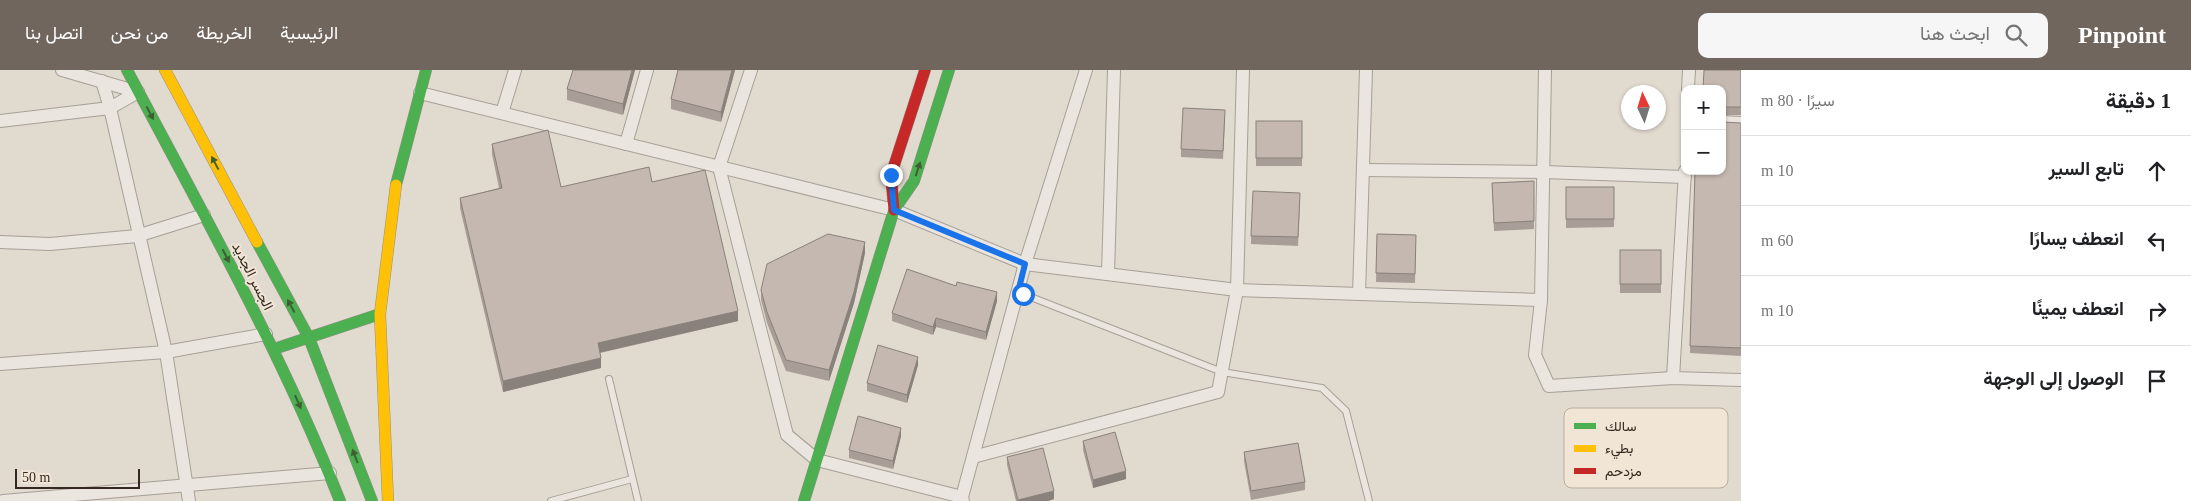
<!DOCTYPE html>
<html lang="ar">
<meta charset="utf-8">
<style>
:root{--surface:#fff;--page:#f6f6f6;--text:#202124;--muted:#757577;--line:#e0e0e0;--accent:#71665d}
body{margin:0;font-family:"Times New Roman",Vazirmatn,serif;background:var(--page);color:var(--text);direction:rtl}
.controls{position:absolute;right:15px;top:15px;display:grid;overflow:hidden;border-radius:10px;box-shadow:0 1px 4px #0004}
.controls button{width:45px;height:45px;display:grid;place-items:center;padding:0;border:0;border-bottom:1px solid var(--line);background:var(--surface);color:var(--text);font:25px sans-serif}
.compass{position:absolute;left:1621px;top:15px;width:45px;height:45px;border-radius:50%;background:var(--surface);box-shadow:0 1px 4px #0004;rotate:356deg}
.scale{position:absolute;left:15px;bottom:12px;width:125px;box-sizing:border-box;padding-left:5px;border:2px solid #342820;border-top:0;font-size:14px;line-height:18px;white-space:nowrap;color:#342820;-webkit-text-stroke:4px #f1e6d6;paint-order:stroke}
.stop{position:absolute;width:15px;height:15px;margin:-11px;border:4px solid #1a73e8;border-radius:50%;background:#fff}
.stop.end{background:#1a73e8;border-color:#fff;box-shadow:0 1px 5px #0008}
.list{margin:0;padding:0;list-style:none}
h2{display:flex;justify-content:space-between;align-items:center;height:65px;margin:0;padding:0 20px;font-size:21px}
h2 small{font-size:16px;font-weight:400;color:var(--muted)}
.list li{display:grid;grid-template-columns:32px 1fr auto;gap:15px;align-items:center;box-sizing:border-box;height:70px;padding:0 20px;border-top:1px solid var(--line)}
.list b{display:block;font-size:19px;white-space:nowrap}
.list em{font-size:16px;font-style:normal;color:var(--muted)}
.icon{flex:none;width:28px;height:28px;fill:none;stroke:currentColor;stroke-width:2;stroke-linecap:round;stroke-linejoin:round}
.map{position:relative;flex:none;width:1741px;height:431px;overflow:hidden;direction:ltr}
header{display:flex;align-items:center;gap:30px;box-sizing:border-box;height:70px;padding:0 25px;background:var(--accent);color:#fff}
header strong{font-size:24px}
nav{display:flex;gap:28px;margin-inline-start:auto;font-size:18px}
.search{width:350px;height:45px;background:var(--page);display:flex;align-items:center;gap:12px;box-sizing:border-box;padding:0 18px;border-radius:10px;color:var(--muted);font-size:19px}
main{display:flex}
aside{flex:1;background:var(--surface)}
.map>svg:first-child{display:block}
</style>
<header>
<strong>Pinpoint</strong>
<div class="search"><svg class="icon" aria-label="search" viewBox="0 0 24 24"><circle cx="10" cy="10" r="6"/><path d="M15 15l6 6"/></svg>ابحث هنا</div>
<nav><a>الرئيسية</a><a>الخريطة</a><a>من نحن</a><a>اتصل بنا</a></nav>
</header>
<main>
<aside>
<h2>1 دقيقة<small>سيرًا · 80 m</small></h2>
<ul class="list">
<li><svg class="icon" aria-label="ahead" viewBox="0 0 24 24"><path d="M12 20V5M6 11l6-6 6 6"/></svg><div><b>تابع السير</b></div><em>10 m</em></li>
<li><svg class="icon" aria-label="left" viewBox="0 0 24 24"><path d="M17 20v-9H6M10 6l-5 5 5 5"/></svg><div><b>انعطف يسارًا</b></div><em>60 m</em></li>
<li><svg class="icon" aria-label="right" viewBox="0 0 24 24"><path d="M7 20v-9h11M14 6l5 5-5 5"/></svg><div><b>انعطف يمينًا</b></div><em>10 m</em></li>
<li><svg class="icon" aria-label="arrive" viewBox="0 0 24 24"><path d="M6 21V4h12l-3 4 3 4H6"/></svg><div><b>الوصول إلى الوجهة</b></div></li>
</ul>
</aside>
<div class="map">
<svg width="1741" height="431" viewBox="0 0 1741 431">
<rect width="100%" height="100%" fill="#e1dacf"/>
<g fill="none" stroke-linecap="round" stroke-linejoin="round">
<defs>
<g id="lane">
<path d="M1018 222 1222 302 1322 318 1346 341 1369 431"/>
<path d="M609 309 638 431"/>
<path d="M551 431 632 409"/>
</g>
<g id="street">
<path d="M62 0 138 22"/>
<path d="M751 0 719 97 787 365 817 390 962 427"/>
<path d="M1545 0 1541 230 1535 285 1549 316 1673 308 1741 310"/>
<path d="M102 11 110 38 166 282 189 431"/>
<path d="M1688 19 1689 0"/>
<path d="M420 23 894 140 1025 194 1237 220 1541 230"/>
<path d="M502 43 515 0"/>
<path d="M0 51 110 38 138 22"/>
<path d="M1722 52 1741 53"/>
<path d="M626 74 647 0"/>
<path d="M1363 100 1543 102 1685 107"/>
<path d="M0 172 50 174 137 166 204 145"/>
<path d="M1108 204 1114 0"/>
<path d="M1359 224 1366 0"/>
<path d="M0 294 166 282 266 264"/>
<path d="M1673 308 1685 101"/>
<path d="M973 387 1218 322 1237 220 1243 0"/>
<path d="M3 431 330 403"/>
<path d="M963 431 962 427 1025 194 1086 0"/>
</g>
<g id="fast">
<path d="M127 0C202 142 281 281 340 431"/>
<path d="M396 115 426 0"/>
<path d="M257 172 309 268 372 431"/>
<path d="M274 279 380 244"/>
<path d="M804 431 894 140 914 111 949 0"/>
</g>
<g id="slow">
<path d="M165 0 257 172"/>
<path d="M388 431 380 244 396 115"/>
</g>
<path id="jam" d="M894 140 891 105 925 0"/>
</defs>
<use href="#lane" stroke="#a69f97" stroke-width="8"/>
<use href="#street" stroke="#a69f97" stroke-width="14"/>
<use href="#fast" stroke="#968f88" stroke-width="12"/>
<use href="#slow" stroke="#968f88" stroke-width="12"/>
<use href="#jam" stroke="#968f88" stroke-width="12"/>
<use href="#lane" stroke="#eae6df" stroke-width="6"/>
<use href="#street" stroke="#eae6df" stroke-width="12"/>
<use href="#fast" stroke="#4caf50" stroke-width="11"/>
<use href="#slow" stroke="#ffc107" stroke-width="11"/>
<use href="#jam" stroke="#c62828" stroke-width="11"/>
</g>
<g fill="#a99e97">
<path d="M573 0H635L623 45 567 30V19Z"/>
<path d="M678 0H735L721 52 671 39V29Z"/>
<path d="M1741 0V45H1722V19Z"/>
<path d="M1225 49 1223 89 1181 87V79Z"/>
<rect x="1256" y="51" width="46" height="45"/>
<path d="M1741 62V286L1690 283 1695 101Z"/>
<path d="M492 74 561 117 652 112 738 251 600 283 601 298 503 322 460 138V128L499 118 492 84Z"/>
<path d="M1534 111V159L1494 161 1492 113Z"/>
<path d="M1566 117H1614V157L1566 158Z"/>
<path d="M1300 131 1298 176 1251 174V166Z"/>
<path d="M1377 164 1416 165 1415 213 1376 212Z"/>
<rect x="1620" y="180" width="41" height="43"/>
<path d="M865 183 854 233 829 311 786 301 767 253 761 230V220Z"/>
<path d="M997 231 986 270 936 257 933 265 892 251V243Z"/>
<path d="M918 295 907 333 867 321V313Z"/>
<path d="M901 366 893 399 849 388V380Z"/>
<path d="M1083 371 1126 409 1093 418 1083 380Z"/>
<path d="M1244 382 1305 412V420L1251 430 1244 391Z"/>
<path d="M1007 387 1054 429 1048 431H1016L1007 395Z"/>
</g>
<g fill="#89817b">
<path d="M632 0H635L623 45V34Z"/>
<path d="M732 0H735L721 52V42Z"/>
<path d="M865 172V183L854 233 829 311V300Z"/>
<path d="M997 222V231L986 270V262Z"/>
<path d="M738 241V251L598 283V273Z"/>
<path d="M936 248V257L933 265V257Z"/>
<path d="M918 287V295L907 333V325Z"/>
<path d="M601 288V298L503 322V311Z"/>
<path d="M901 358V366L893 399V391Z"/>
<path d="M1126 401V409L1093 418V410Z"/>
<path d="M1054 421V429L1048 431H1018V430Z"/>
</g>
<g fill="#c4b8b0" stroke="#89817b">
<path d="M573 0H632L623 34 567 19Z"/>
<path d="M678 0H732L721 42 671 29Z"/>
<path d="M1704 0H1741V37H1722V19H1703Z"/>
<path d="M1183 38 1225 40 1223 81 1181 79Z"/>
<rect x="1256" y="51" width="46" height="37"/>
<path d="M1722 52 1741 53V278L1690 276 1695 101H1722Z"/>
<path d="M548 60 561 117 649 97 652 112 705 100 738 241 598 273 601 288 503 311 460 128 502 118 492 74Z"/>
<path d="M1534 111V151L1494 153 1492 113Z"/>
<rect x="1566" y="117" width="48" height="32"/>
<path d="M1253 121 1300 123 1298 167 1251 166Z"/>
<path d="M828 164 865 172 854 222 829 300 786 290 767 242 761 220 767 194Z"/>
<path d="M1377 164 1416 165 1415 204 1376 203Z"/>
<rect x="1620" y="180" width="41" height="34"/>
<path d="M907 199 956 216 957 212 997 222 986 262 936 248 933 257 892 243Z"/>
<path d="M878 275 918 287 907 325 867 313Z"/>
<path d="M858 346 901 358 893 391 849 380Z"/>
<path d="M1115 362 1126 401 1093 410 1083 371Z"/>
<path d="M1298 373 1305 412 1251 421 1244 382Z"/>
<path d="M1043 378 1054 421 1018 430 1007 387Z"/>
</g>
<defs><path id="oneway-solid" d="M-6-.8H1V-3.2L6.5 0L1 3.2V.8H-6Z" transform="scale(1.25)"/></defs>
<g fill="#3e5e33">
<use href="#oneway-solid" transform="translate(150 43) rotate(62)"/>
<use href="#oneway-solid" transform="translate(215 93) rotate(-118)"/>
<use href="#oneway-solid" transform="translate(918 99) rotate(-72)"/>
<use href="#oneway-solid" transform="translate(226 186) rotate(63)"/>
<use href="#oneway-solid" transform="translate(291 236) rotate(-118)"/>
<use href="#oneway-solid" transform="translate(298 332) rotate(66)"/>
<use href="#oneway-solid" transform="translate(355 386) rotate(-111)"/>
</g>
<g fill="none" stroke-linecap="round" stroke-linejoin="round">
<path stroke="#1a73e8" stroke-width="6" d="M891 105 894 140 1025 194 1018 222 1023 224"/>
</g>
<g text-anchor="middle" stroke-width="4" stroke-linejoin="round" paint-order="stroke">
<g font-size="14" fill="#342820" stroke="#f1e6d6">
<text transform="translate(253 206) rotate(63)" y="5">الجسر الجديد</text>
</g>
</g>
<rect x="1564" y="338" width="164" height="80" rx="8" fill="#f1e6d6" stroke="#b8ad9f" stroke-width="1"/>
<rect x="1574" y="353" width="22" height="6" fill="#4caf50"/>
<rect x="1574" y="375" width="22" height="7" fill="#ffc107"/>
<rect x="1574" y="398" width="22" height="6" fill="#c62828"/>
<g font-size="14" fill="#342820">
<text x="1605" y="361">سالك</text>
<text x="1605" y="383">بطيء</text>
<text x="1605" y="406">مزدحم</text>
</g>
</svg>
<div class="controls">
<button>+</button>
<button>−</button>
</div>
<svg class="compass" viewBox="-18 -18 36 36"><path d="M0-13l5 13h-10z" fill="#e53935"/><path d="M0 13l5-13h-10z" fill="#757577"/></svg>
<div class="scale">50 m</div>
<div class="stop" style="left:1023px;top:224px"></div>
<div class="stop end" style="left:891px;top:105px"></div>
</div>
</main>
